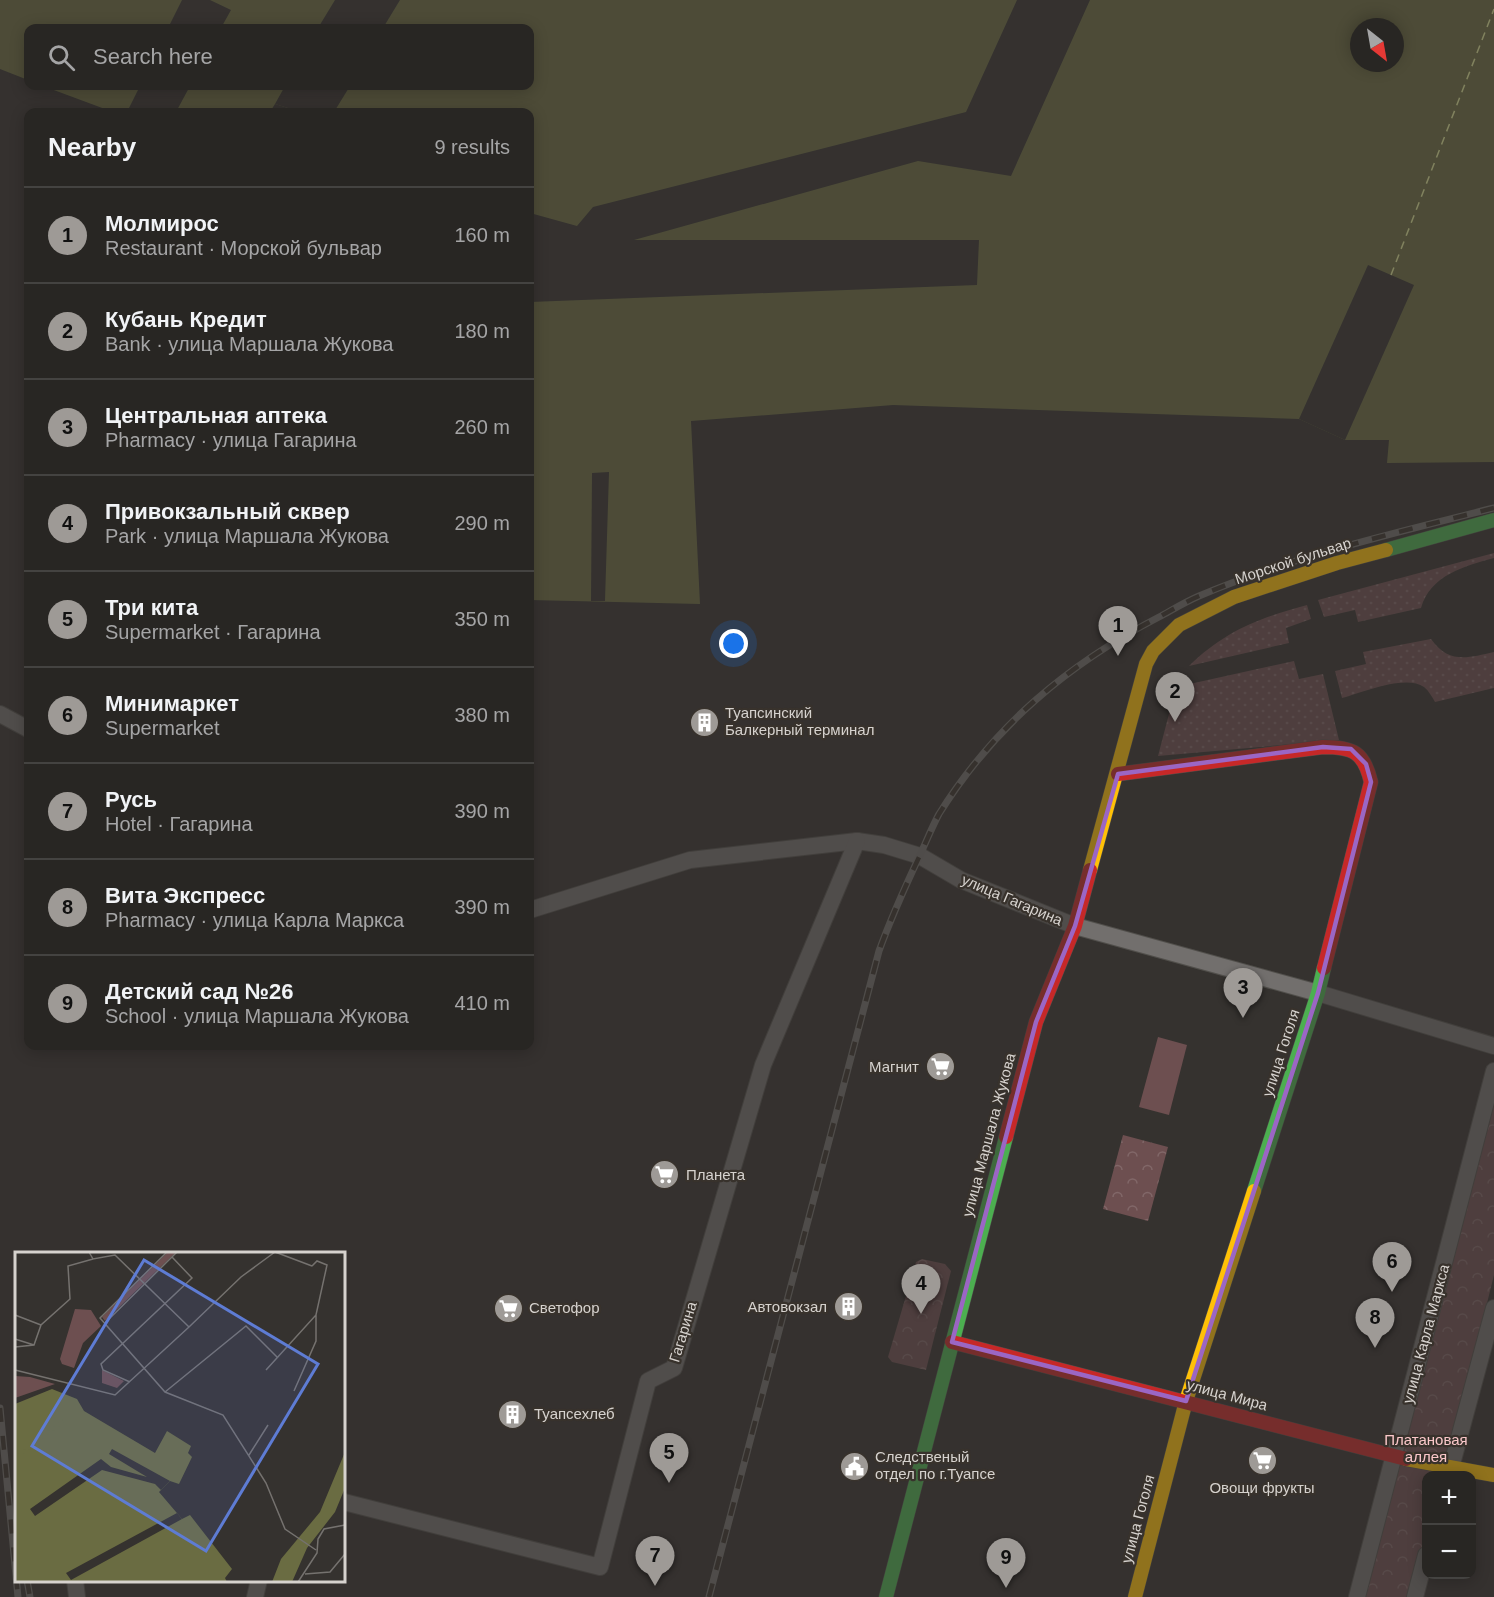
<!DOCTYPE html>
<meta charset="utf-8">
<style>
:root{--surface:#282623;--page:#343230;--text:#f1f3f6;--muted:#a5a5a6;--line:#444341;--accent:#9e9a96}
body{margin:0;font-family:Helvetica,sans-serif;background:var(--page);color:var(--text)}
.controls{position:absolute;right:18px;bottom:18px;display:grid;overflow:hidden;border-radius:12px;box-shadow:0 3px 15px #0003}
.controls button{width:54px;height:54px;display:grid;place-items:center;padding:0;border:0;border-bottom:2px solid var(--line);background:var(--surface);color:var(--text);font:30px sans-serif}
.compass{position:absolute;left:1350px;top:18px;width:54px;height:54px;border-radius:50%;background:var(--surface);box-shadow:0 3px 15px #0003;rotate:149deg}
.you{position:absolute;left:734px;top:644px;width:21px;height:21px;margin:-15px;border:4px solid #fff;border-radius:50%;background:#1a73e8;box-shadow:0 0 0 9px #1a73e833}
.badge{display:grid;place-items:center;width:39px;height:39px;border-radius:50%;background:var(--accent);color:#111;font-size:20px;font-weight:700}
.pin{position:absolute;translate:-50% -50px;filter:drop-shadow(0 2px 3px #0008)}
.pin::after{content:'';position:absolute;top:32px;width:21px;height:18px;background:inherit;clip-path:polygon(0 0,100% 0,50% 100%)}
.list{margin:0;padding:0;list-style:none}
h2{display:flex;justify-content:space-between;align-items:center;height:78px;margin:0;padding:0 24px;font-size:26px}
h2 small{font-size:20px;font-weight:400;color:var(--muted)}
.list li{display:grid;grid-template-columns:39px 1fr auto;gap:18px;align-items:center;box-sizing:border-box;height:96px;padding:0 24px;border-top:2px solid var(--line)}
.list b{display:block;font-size:22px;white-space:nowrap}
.list p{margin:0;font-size:20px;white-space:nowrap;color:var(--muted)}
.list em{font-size:20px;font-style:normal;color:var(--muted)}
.icon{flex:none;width:33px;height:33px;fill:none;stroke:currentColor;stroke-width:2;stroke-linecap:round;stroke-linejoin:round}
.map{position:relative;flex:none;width:1494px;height:1597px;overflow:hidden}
.search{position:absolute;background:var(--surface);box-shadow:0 3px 15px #0003;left:24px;top:24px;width:510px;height:66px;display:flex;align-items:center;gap:15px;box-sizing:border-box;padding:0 21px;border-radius:12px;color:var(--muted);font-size:22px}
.panel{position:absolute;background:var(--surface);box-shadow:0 3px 15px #0003;left:24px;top:108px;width:510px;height:942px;border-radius:12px}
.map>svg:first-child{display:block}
</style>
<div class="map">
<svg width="1494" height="1597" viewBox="0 0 1494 1597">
<defs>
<pattern id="grass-dots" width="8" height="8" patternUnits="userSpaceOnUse" patternTransform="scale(1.5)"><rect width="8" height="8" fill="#6d4f50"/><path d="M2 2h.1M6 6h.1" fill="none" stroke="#816768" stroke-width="1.8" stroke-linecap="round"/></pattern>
<pattern id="park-crowns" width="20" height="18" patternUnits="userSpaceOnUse" patternTransform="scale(1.5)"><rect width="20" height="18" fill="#6d4f50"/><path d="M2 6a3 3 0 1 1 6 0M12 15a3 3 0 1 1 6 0" fill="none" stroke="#816768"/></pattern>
</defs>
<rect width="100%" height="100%" fill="#35322f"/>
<g fill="url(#grass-dots)">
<path d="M1494 553V558C1465 566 1430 575 1421 608L1358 622 1355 610 1324 617 1318 600Z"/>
<path d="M1307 605 1311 619 1286 628 1289 643 1189 666C1225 631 1259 618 1307 605Z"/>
<path d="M1431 639C1449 664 1467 658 1494 652V688L1435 702C1432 697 1429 691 1424 687 1406 674 1363 692 1342 698L1335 671 1366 664 1363 652Z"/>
<path d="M1294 661 1299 679 1323 674 1339 740 1158 756 1176 687Z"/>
</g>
<g fill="url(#park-crowns)">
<path d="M1494 1104V1275L1449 1456 1443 1475 1426 1476V1534L1409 1597H1363Z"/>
<path d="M1123 1135 1168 1147 1148 1221 1103 1209Z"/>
<path d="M922 1259 945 1264 951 1271 926 1370 892 1362 888 1357 916 1262Z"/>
</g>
<path fill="#6d4f50" d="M1158 1037 1187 1045 1169 1115 1139 1107Z"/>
<path fill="#6a6c42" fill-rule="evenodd" d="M0 0H1494V462L1387 463 1389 440H1345L1299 419 893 405 691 421 700 604 530 600V112H301L275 104 270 112H113L43 86H530V28H28V80L0 69ZM1359 27H1395V63H1359Z"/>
<g fill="#35322f">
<path d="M182 0H210L231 10 221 28H168Z"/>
<path d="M335 0H400L383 28H318Z"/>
<path d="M1017 0H1090L1011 176 918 161 634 240H979L977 285 530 302V213L577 226 593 207 966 112Z"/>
<path d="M140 86H190L176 112H127Z"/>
<path d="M285 86H350L334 112H301L275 104Z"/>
<path d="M1368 265 1414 285 1345 440 1299 419Z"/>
<path d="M609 472 605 601H591L592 473Z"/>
</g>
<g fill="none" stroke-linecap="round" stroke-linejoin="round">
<path stroke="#dde397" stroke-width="1.5" stroke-dasharray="8 6" stroke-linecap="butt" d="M1391 275 1494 9"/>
<defs>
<g id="street">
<path d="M0 714 28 729"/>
<path d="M530 910 690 860 857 841 884 845 920 856 961 880 1075 926 1318 993 1494 1046"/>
<path d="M1449 1475 1494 1308"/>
<path d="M344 1502 600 1567 648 1381 674 1368 763 1065 857 841"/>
<path d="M75 1580 77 1597"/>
<path d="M255 1597 259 1580"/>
<path d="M1357 1597 1494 1071"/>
<path d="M1415 1597 1426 1555"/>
</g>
<g id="fast">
<path d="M1386 550 1494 520"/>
<path d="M1254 1191 1318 993 1324 968"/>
<path d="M886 1597 1006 1137"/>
</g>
<g id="slow">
<path d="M1090 870 1146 664 1153 651 1179 625 1234 597 1337 563 1386 550"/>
<path d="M1406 1459 1494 1475"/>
<path d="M1135 1597 1186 1401 1254 1191"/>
</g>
<g id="jam">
<path d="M1118 774 1323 747C1353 747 1364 752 1371 782L1324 968"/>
<path d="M1006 1137 1036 1022 1075 926 1090 870"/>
<path d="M952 1342 1406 1459"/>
</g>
</defs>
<use href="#street" stroke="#514f4b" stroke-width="18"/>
<use href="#fast" stroke="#514f4b" stroke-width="15"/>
<use href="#slow" stroke="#514f4b" stroke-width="15"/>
<use href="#jam" stroke="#514f4b" stroke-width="15"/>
<use href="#street" stroke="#726f6d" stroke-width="16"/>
<use href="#fast" stroke="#4caf50" stroke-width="14"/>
<use href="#slow" stroke="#ffc107" stroke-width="14"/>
<use href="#jam" stroke="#c62828" stroke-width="14"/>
<defs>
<g id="rail">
<path d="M0 1408 18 1597"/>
<path d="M27 1580 30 1597"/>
<path d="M709 1597 879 951C891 918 905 887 920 855 926 842 932 827 939 814 994 726 1068 664 1159 617 1172 610 1185 602 1199 596 1294 556 1395 533 1494 508"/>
</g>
</defs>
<use href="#rail" stroke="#706e6a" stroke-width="7"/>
<use href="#rail" stroke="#38322c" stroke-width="4.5" stroke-dasharray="14" stroke-linecap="butt"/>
</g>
<path d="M0 0H1494V1597H0ZM1323 747 1351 749 1366 764 1371 782 1318 993 1186 1401 952 1342 1036 1022 1075 926 1118 774Z" fill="#35322f" fill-opacity=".55" fill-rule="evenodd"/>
<path fill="none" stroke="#9b66c4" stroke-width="4.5" stroke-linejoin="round" d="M1323 747 1351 749 1366 764 1371 782 1318 993 1186 1401 952 1342 1036 1022 1075 926 1118 774Z"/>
<defs>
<symbol id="building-disc" viewBox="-11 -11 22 22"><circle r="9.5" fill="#9e9a96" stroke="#38322c"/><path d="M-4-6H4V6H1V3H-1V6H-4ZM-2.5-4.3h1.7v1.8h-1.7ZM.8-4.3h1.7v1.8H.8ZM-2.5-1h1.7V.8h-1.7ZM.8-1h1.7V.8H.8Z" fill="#fff"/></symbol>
<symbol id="supermarket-disc" viewBox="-11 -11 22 22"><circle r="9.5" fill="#9e9a96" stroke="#38322c"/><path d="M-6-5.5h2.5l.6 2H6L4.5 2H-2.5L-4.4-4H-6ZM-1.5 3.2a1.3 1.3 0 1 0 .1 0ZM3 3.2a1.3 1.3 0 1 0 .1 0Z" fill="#fff"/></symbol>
<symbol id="civic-disc" viewBox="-11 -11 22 22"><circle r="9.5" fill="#9e9a96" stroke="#38322c"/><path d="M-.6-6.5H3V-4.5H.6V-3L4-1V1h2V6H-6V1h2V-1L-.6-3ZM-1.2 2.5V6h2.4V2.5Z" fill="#fff"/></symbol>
</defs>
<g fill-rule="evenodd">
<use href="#building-disc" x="688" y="706" width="33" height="33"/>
<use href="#supermarket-disc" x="924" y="1050" width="33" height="33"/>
<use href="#supermarket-disc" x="648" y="1158" width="33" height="33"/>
<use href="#building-disc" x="832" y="1290" width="33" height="33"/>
<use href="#supermarket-disc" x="492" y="1292" width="33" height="33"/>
<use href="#building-disc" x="496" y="1398" width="33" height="33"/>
<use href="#supermarket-disc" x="1246" y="1444" width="33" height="33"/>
<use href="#civic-disc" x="838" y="1450" width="33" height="33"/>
</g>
<g text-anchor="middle" stroke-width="4.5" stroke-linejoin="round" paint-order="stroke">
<g font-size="15" fill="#d6d2ce" stroke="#38322c">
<text transform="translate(1293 561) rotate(-18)" y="5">Морской бульвар</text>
<text transform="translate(1012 900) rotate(23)" y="5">улица Гагарина</text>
<text transform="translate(1281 1053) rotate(-72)" y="5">улица Гоголя</text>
<text transform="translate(989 1135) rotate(-75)" y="5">улица Маршала Жукова</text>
<text transform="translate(683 1332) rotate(-73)" y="5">Гагарина</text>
<text transform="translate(1426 1334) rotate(-75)" y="5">улица Карла Маркса</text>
<text transform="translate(1227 1395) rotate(15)" y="5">улица Мира</text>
<text transform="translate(1138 1519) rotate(-75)" y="5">улица Гоголя</text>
</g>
<g font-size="15" fill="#d6d2ce" stroke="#38322c" text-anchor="start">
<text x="725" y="718">Туапсинский<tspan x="725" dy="17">Балкерный терминал</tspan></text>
<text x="919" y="1072" text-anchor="end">Магнит</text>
<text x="686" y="1180">Планета</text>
<text x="827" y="1312" text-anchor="end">Автовокзал</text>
<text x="529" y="1313">Светофор</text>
<text x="534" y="1419">Туапсехлеб</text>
<text x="875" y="1462">Следственый<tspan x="875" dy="17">отдел по г.Туапсе</tspan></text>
<text x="1262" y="1493" text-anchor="middle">Овощи фрукты</text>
</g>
<g font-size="15" fill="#fac7c9" stroke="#38322c">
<text x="1426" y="1445">Платановая<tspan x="1426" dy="17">аллея</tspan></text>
</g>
</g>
<g transform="translate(15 1252)">
<rect width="330" height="330" fill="#35322f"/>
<path d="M87 118 109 129 102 136 87 131Z" fill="#6d4f50"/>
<path d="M153 0H161L90 69 87 65ZM60 57 76 58 86 74 68 91 59 116 47 112 45 107ZM0 124 15 125 40 132 0 146Z" fill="#6d4f50"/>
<path d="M37 137 62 147 69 159 140 201 152 179 176 194 173 201 177 205 164 232 155 229 144 240 167 267 175 263 217 317 210 326 212 330H0V152ZM330 200V236L320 260 292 296 277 330H257L266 307 305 260Z" fill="#6a6c42"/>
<path d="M97 197 155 229 146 238 140 232 87 218 20 264 15 257 86 207 96 215 132 225 94 202ZM162 261 167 267 56 328 51 321Z" fill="#35322f"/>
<path fill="none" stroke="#6a6c42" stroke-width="3" d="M0 207 48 169"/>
<path fill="none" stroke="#75726f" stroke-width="1.5" d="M74 0 78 7 100 3 174 75 226 25 260 0M152 0 85 66 150 140 208 163 251 231 270 277 301 298M260 0 297 14M0 63 26 73M90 71 162 0M0 87 19 93M0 95 19 93 26 73 55 47 53 14 78 7M0 118 100 143 174 75M251 118 301 63 312 13 302 9 297 14M115 130 88 118 86 112 177 26 157 5M279 139 301 89V63M150 140 231 74 263 106M234 203 253 173M290 322 315 320 330 302M283 330 302 301 303 287 309 277 330 273"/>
<path fill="#5e7cd4" fill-opacity="0.15" stroke="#5e7cd4" stroke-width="3" d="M129 8 303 112 191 299 17 194Z"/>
<rect width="330" height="330" fill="none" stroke="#d6d2ce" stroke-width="3"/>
</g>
</svg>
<div class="controls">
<button>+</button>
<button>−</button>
</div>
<svg class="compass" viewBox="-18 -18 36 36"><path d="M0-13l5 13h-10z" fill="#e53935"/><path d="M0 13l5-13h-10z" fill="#a5a5a6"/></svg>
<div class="you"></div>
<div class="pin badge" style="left:1118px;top:656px">1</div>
<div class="pin badge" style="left:1175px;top:722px">2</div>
<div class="pin badge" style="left:1243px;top:1018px">3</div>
<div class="pin badge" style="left:921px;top:1314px">4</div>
<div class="pin badge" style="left:669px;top:1483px">5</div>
<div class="pin badge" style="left:1392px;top:1292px">6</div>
<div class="pin badge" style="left:655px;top:1586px">7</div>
<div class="pin badge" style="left:1375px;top:1348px">8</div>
<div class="pin badge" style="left:1006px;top:1588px">9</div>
<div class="search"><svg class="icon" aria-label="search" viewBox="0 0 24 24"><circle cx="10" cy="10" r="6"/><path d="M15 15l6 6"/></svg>Search here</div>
<section class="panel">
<h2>Nearby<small>9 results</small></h2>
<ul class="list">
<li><span class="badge">1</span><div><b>Молмирос</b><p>Restaurant · Морской бульвар</p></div><em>160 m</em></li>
<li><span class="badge">2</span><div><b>Кубань Кредит</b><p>Bank · улица Маршала Жукова</p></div><em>180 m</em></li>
<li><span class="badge">3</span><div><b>Центральная аптека</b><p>Pharmacy · улица Гагарина</p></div><em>260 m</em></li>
<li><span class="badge">4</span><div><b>Привокзальный сквер</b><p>Park · улица Маршала Жукова</p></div><em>290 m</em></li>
<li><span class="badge">5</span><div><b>Три кита</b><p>Supermarket · Гагарина</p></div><em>350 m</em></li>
<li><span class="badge">6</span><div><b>Минимаркет</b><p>Supermarket</p></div><em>380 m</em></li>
<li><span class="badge">7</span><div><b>Русь</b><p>Hotel · Гагарина</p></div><em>390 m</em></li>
<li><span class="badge">8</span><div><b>Вита Экспресс</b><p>Pharmacy · улица Карла Маркса</p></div><em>390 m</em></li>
<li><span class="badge">9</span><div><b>Детский сад №26</b><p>School · улица Маршала Жукова</p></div><em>410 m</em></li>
</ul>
</section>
</div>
